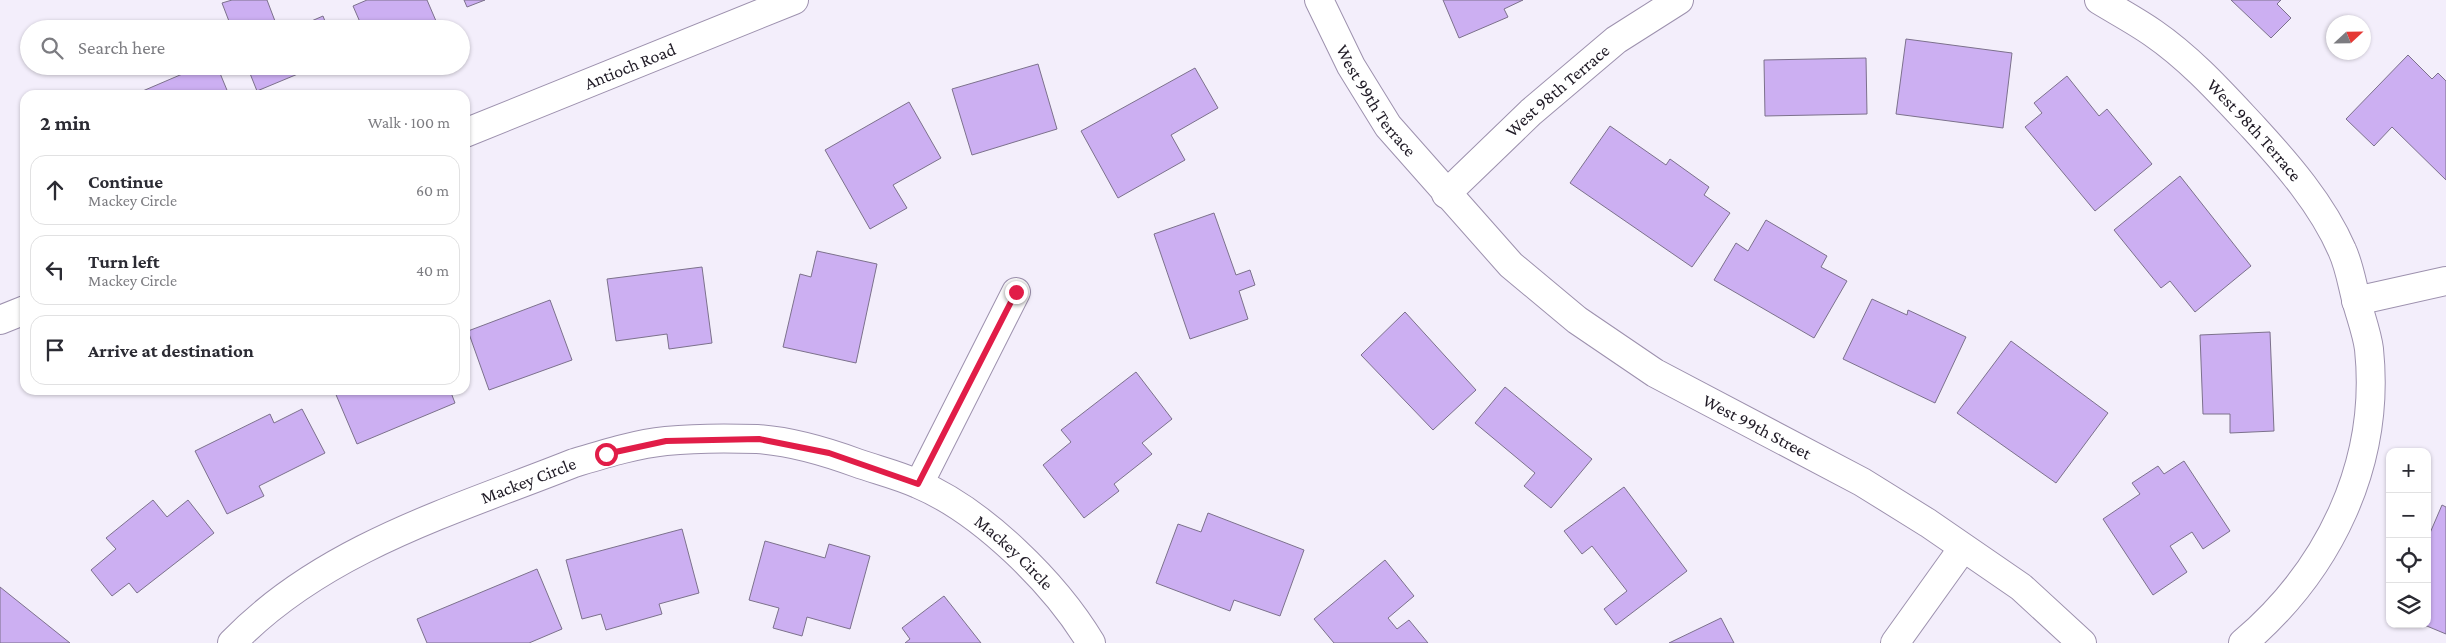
<!DOCTYPE html>
<meta charset="utf-8">
<style>
:root{--surface:#fff;--page:#f7f7f7;--text:#2b2b33;--muted:#7c7c81;--line:#e1e1e2}
body{margin:0;font-family:"Crimson Pro",serif;background:var(--page);color:var(--text)}
.controls{position:absolute;right:15px;bottom:15px;display:grid;overflow:hidden;border-radius:10px;box-shadow:0 1px 4px #0004}
.controls button{width:45px;height:45px;display:grid;place-items:center;padding:0;border:0;border-bottom:1px solid var(--line);background:var(--surface);color:var(--text);font:25px sans-serif}
.compass{position:absolute;left:2326px;top:15px;width:45px;height:45px;border-radius:50%;background:var(--surface);box-shadow:0 1px 4px #0004;rotate:68deg}
.stop{position:absolute;width:15px;height:15px;margin:-11px;border:4px solid #e11d48;border-radius:50%;background:#fff}
.stop.end{background:#e11d48;border-color:#fff;box-shadow:0 1px 5px #0008}
.list{margin:0;padding:0;list-style:none}
h2{display:flex;justify-content:space-between;align-items:center;height:65px;margin:0;padding:0 20px;font-size:21px}
h2 small{font-size:16px;font-weight:400;color:var(--muted)}
.list li{display:grid;grid-template-columns:32px 1fr auto;gap:15px;align-items:center;box-sizing:border-box;height:70px;margin:0 10px 10px;padding:0 10px;border:1px solid var(--line);border-radius:15px}
.list b{display:block;font-size:19px;white-space:nowrap}
.list p{margin:0;font-size:16px;white-space:nowrap;color:var(--muted)}
.list em{font-size:16px;font-style:normal;color:var(--muted)}
.icon{flex:none;width:28px;height:28px;fill:none;stroke:currentColor;stroke-width:2;stroke-linecap:round;stroke-linejoin:round}
.map{position:relative;flex:none;width:2446px;height:643px;overflow:hidden}
.search{position:absolute;background:var(--surface);box-shadow:0 1px 4px #0004;left:20px;top:20px;width:450px;height:55px;display:flex;align-items:center;gap:12px;box-sizing:border-box;padding:0 18px;border-radius:28px;color:var(--muted);font-size:19px}
.panel{position:absolute;background:var(--surface);box-shadow:0 1px 4px #0004;left:20px;top:90px;width:450px;height:305px;border-radius:15px}
.map>svg:first-child{display:block}
</style>
<div class="map">
<svg width="2446" height="643" viewBox="0 0 2446 643">
<rect width="100%" height="100%" fill="#f3eefb"/>
<g fill="#ccaff2" stroke="#7c718c">
<path d="M232 0H267L278 29H232L222 3Z"/>
<path d="M367 0H427L436 21 418 29H363L353 6Z"/>
<path d="M464 0H485L467 7Z"/>
<path d="M1443 0H1523L1504 9 1508 17 1459 38Z"/>
<path d="M2231 0H2281L2277 4 2291 18 2271 38Z"/>
<path d="M323 16 328 29H293Z"/>
<path d="M1906 39 2012 53 2003 128 1896 114Z"/>
<path d="M2408 55 2432 79 2438 73 2446 81V180L2392 127 2374 146 2346 119Z"/>
<path d="M1866 58 1867 114 1765 116 1764 60Z"/>
<path d="M1038 64 1057 129 972 155 952 89Z"/>
<path d="M201 66H217L229 95H139L138 93Z"/>
<path d="M247 66H317L257 91Z"/>
<path d="M1195 68 1218 108 1171 135 1185 160 1118 198 1081 131Z"/>
<path d="M2067 76 2099 116 2107 109 2152 164 2095 211 2025 127 2042 113 2034 103Z"/>
<path d="M909 102 941 158 893 185 907 208 870 229 825 150Z"/>
<path d="M1610 126 1666 165 1670 159 1709 187 1704 195 1730 213 1692 267 1570 183Z"/>
<path d="M2180 176 2251 266 2195 312 2170 281 2161 288 2114 230Z"/>
<path d="M1214 213 1236 275 1250 270 1255 285 1239 291 1248 319 1190 339 1154 234Z"/>
<path d="M1766 220 1827 256 1821 267 1847 281 1814 338 1714 280 1736 243 1748 251Z"/>
<path d="M817 251 877 264 856 363 783 347 800 274 811 277Z"/>
<path d="M702 267 712 343 669 349 667 334 616 341 607 279Z"/>
<path d="M1872 299 1907 315 1908 310 1966 337 1935 403 1843 359Z"/>
<path d="M550 300 572 360 489 390 468 331Z"/>
<path d="M1405 312 1476 390 1433 430 1361 355Z"/>
<path d="M2270 332 2274 431 2230 433V414H2203L2200 335Z"/>
<path d="M2011 341 2108 413 2056 483 1957 413Z"/>
<path d="M1136 372 1172 419 1142 443 1152 454 1114 484 1119 491 1084 518 1043 465 1071 442 1061 430Z"/>
<path d="M1505 387 1592 459 1551 508 1524 486 1535 473 1475 423Z"/>
<path d="M334 390H450L455 403 357 444Z"/>
<path d="M302 409 325 453 259 486 264 496 227 514 195 451 270 414 274 423Z"/>
<path d="M2184 461 2230 531 2203 549 2192 532 2170 546 2187 572 2153 595 2103 519 2140 494 2132 483 2158 466 2164 474Z"/>
<path d="M1624 487 1687 571 1616 625 1604 609 1627 591 1592 546 1582 554 1564 531Z"/>
<path d="M153 500 167 517 188 500 214 533 137 593 129 583 112 596 91 570 116 549 106 538Z"/>
<path d="M2442 505 2446 507V634L2422 624H2427V540Z"/>
<path d="M1208 513 1304 550 1280 616 1234 600 1230 611 1156 583 1178 524 1201 532Z"/>
<path d="M682 529 699 593 659 604 662 614 606 630 601 614 582 619 566 560Z"/>
<path d="M765 541 825 558 829 544 870 556 850 629 807 617 802 636 773 628 779 608 749 600Z"/>
<path d="M1385 560 1414 596 1388 618 1397 629 1409 620 1428 643H1334L1314 619Z"/>
<path d="M537 569 562 629 529 643H427L417 619Z"/>
<path d="M0 587 70 643H0Z"/>
<path d="M944 596 981 643H905L910 639 902 628Z"/>
<path d="M1721 618 1734 643H1669Z"/>
</g>
<g fill="none" stroke-linecap="round" stroke-linejoin="round">
<defs>
<g id="minor">
<path id="s1" d="M2099 0C2117 11 2136 21 2153 33 2192 60 2222 94 2254 128 2287 164 2322 204 2342 250 2349 265 2352 283 2356 299 2360 315 2367 333 2369 349 2381 464 2329 570 2243 643"/>
<path id="s2" d="M1446 194 1531 112 1616 40 1679 0"/>
<path d="M2356 301 2446 281"/>
<path d="M919 484 1016 292"/>
<path id="s3" d="M232 643C323 548 456 510 574 463 604 454 636 444 666 441 695 438 728 438 757 439 789 441 827 452 857 463 877 470 898 475 918 484 982 511 1055 583 1091 643"/>
<path d="M1895 643 1963 548"/>
</g>
<g id="tertiary">
<path id="s4" d="M1319 0 1351 66 1388 126 1511 265 1577 320 1655 373 1862 482 1928 523 2021 587 2082 643"/>
</g>
<g id="secondary">
<path id="s5" d="M465 133 794 0"/>
<path d="M0 320 25 310"/>
</g>
</defs>
<use href="#minor" stroke="#9d91ae" stroke-width="30"/>
<use href="#tertiary" stroke="#9d91ae" stroke-width="30"/>
<use href="#secondary" stroke="#9d91ae" stroke-width="30"/>
<use href="#minor" stroke="#fff" stroke-width="28"/>
<use href="#tertiary" stroke="#fff" stroke-width="28"/>
<use href="#secondary" stroke="#fff" stroke-width="28"/>
</g>
<g fill="none" stroke-linecap="round" stroke-linejoin="round">
<path stroke="#e11d48" stroke-width="6" d="M606 454 666 441 759 439 829 453 918 484 1016 292"/>
</g>
<g text-anchor="middle" stroke-width="4" stroke-linejoin="round" paint-order="stroke">
<g font-size="18" fill="#1f1a25" stroke="#f3eefb">
<text dy="6" stroke="none"><textPath href="#s5" startOffset="178">Antioch Road</textPath></text>
<text dy="6" stroke="none"><textPath href="#s2" startOffset="152">West 98th Terrace</textPath></text>
<text dy="6" stroke="none"><textPath href="#s4" startOffset="116">West 99th Terrace</textPath></text>
<text dy="6" stroke="none"><textPath href="#s1" startOffset="204">West 98th Terrace</textPath></text>
<text dy="6" stroke="none"><textPath href="#s4" startOffset="625">West 99th Street</textPath></text>
<text dy="6" stroke="none"><textPath href="#s3" startOffset="341">Mackey Circle</textPath></text>
<text dy="6" stroke="none"><textPath href="#s3" startOffset="862">Mackey Circle</textPath></text>
</g>
</g>
</svg>
<div class="controls">
<button>+</button>
<button>−</button>
<button><svg class="icon" aria-label="locate" viewBox="0 0 24 24"><circle cx="12" cy="12" r="6"/><path d="M12 2v4M12 18v4M2 12h4M18 12h4"/></svg></button>
<button><svg class="icon" aria-label="layers" viewBox="0 0 24 24"><path d="M12 4l9 5-9 5-9-5zM3 14l9 5 9-5"/></svg></button>
</div>
<svg class="compass" viewBox="-18 -18 36 36"><path d="M0-13l5 13h-10z" fill="#e53935"/><path d="M0 13l5-13h-10z" fill="#7c7c81"/></svg>
<div class="stop" style="left:606px;top:454px"></div>
<div class="stop end" style="left:1016px;top:292px"></div>
<div class="search"><svg class="icon" aria-label="search" viewBox="0 0 24 24"><circle cx="10" cy="10" r="6"/><path d="M15 15l6 6"/></svg>Search here</div>
<section class="panel">
<h2>2 min<small>Walk · 100 m</small></h2>
<ul class="list">
<li><svg class="icon" aria-label="ahead" viewBox="0 0 24 24"><path d="M12 20V5M6 11l6-6 6 6"/></svg><div><b>Continue</b><p>Mackey Circle</p></div><em>60 m</em></li>
<li><svg class="icon" aria-label="left" viewBox="0 0 24 24"><path d="M17 20v-9H6M10 6l-5 5 5 5"/></svg><div><b>Turn left</b><p>Mackey Circle</p></div><em>40 m</em></li>
<li><svg class="icon" aria-label="arrive" viewBox="0 0 24 24"><path d="M6 21V4h12l-3 4 3 4H6"/></svg><div><b>Arrive at destination</b></div></li>
</ul>
</section>
</div>
